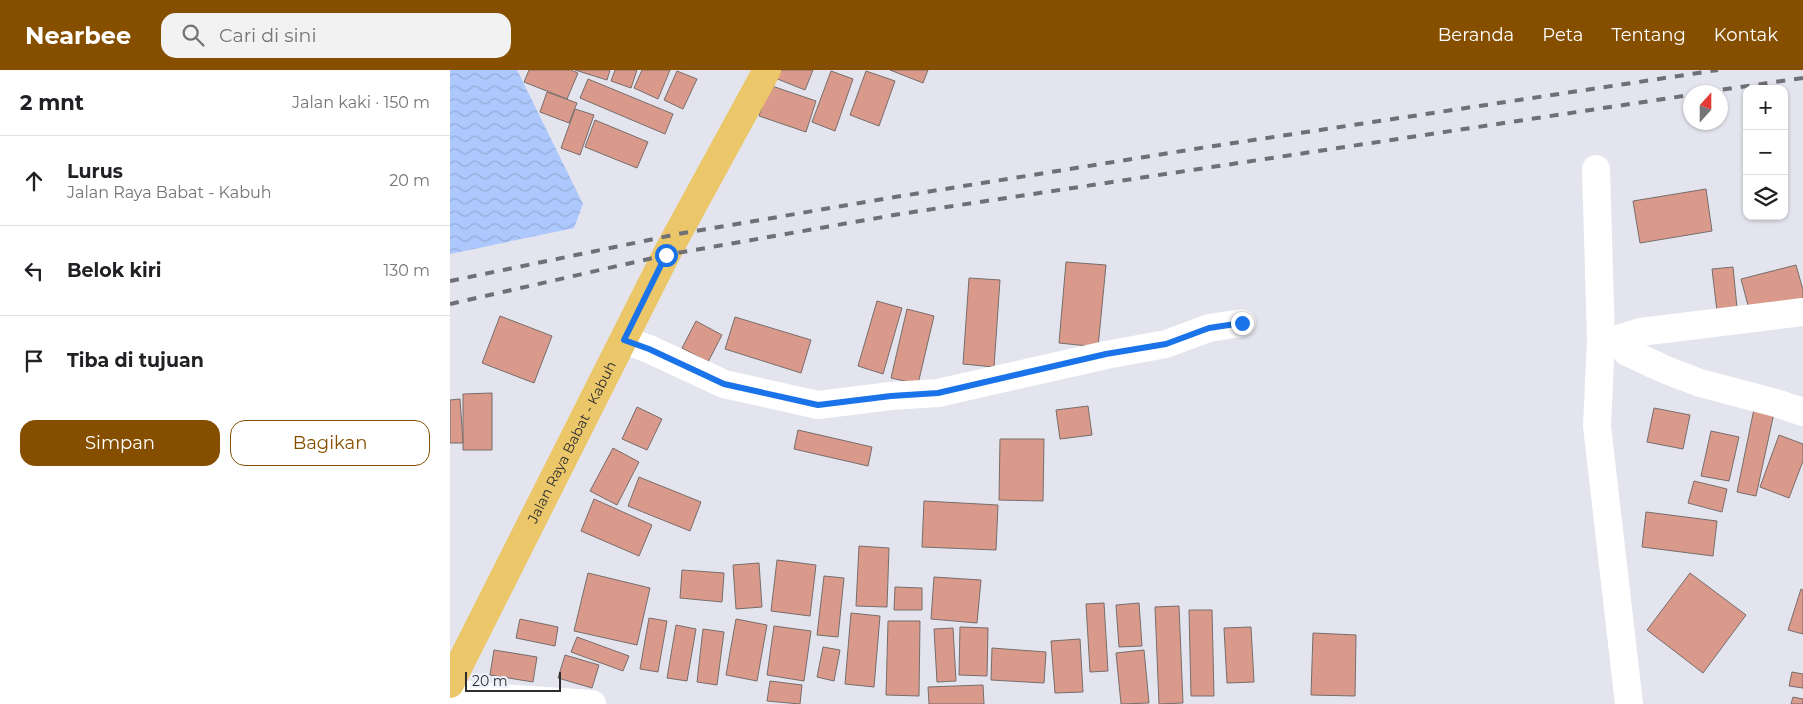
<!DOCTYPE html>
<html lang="id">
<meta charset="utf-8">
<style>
:root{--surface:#fff;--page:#f2f2f2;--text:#202124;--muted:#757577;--line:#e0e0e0;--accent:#864f00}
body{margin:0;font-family:Montserrat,sans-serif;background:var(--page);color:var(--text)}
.controls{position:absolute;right:15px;top:15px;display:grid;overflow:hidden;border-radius:10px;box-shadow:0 1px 4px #0004}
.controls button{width:45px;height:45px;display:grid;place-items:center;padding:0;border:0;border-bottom:1px solid var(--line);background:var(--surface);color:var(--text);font:25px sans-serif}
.compass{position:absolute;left:1233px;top:15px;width:45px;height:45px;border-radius:50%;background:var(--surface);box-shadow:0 1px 4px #0004;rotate:21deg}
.scale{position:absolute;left:15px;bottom:12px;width:96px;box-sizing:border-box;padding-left:5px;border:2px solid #2d2d31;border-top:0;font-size:14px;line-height:18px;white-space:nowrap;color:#2d2d31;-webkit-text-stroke:4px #f0f2fb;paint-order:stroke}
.stop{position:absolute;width:15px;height:15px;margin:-11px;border:4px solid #1a73e8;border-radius:50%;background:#fff}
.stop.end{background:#1a73e8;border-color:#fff;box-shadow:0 1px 5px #0008}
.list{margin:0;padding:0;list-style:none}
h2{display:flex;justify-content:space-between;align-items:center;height:65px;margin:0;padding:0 20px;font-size:21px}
h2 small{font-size:16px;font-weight:400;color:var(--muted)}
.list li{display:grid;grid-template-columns:32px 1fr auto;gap:15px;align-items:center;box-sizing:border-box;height:90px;padding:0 20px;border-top:1px solid var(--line)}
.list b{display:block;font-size:19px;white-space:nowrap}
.list p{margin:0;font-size:16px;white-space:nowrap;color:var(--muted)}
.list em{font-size:16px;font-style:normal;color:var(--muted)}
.actions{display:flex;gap:10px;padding:15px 20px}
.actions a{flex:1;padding:11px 0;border:1px solid var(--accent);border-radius:15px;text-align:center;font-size:18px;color:var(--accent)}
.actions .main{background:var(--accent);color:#fff}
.icon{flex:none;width:28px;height:28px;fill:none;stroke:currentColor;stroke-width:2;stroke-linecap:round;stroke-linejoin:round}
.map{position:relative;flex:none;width:1353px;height:634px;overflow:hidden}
header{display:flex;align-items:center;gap:30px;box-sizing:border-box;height:70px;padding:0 25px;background:var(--accent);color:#fff}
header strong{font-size:24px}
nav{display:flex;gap:28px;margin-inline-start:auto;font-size:18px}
.search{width:350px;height:45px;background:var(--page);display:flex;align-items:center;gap:12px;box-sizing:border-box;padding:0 18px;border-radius:15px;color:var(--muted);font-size:19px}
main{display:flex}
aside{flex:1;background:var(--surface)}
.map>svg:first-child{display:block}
</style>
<header>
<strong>Nearbee</strong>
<div class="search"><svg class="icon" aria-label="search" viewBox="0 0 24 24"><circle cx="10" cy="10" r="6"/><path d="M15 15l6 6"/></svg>Cari di sini</div>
<nav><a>Beranda</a><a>Peta</a><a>Tentang</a><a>Kontak</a></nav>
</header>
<main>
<aside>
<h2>2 mnt<small>Jalan kaki · 150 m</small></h2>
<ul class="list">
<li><svg class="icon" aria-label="ahead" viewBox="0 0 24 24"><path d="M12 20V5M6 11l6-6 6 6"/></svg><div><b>Lurus</b><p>Jalan Raya Babat - Kabuh</p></div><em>20 m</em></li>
<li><svg class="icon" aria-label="left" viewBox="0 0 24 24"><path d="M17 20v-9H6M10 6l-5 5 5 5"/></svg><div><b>Belok kiri</b></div><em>130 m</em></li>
<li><svg class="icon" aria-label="arrive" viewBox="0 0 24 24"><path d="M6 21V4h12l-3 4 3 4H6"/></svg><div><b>Tiba di tujuan</b></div></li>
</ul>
<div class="actions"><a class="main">Simpan</a><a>Bagikan</a></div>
</aside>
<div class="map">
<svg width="1353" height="634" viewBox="0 0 1353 634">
<defs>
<pattern id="water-waves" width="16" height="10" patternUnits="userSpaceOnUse" patternTransform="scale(1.25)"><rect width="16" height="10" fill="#adc8fc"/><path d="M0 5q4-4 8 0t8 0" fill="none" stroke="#95acd8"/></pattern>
</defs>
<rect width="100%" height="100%" fill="#e3e4ee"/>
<path fill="url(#water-waves)" d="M0 0H67L133 134 124 158 0 184Z"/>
<g fill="#d99a8b" stroke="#776d6b">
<path d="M79 0H121L128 3 117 29 74 12Z"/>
<path d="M125 0H160L157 10Z"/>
<path d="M165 0H187L181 18 161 11Z"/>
<path d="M192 0H220L208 29 184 18Z"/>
<path d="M328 0H363L355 20 325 8Z"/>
<path d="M440 0H478L473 13Z"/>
<path d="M227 1 247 9 233 39 214 30Z"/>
<path d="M381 1 403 9 385 61 362 52Z"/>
<path d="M416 1 445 11 429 56 400 45Z"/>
<path d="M138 9 223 44 215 64 130 28Z"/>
<path d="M319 15 366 31 356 62 309 46Z"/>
<path d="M97 22 127 33 119 53 90 42Z"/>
<path d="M125 39 144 45 130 85 111 78Z"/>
<path d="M145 50 198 72 187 98 135 77Z"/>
<path d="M1256 119 1262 161 1190 173 1183 131Z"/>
<path d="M616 192 656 195 648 277 609 273Z"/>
<path d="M1346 195 1353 220V229L1300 243 1291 209Z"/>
<path d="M1283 197 1288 248 1268 250 1262 199Z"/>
<path d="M519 208 550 210 544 297 513 294Z"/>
<path d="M427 231 452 238 433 304 408 296Z"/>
<path d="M457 239 484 246 468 314 441 308Z"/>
<path d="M50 246 102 266 84 313 32 293Z"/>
<path d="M285 247 361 270 351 303 275 279Z"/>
<path d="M246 251 272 265 258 292 232 278Z"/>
<path d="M42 323V380H13V324Z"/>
<path d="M10 329 13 373H0V330Z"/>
<path d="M638 336 642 365 610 369 606 340Z"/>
<path d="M187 337 212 349 197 380 172 369Z"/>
<path d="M1204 338 1240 345 1233 379 1197 372Z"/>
<path d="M1304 339 1324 343 1306 426 1287 422Z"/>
<path d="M348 360 422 377 418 396 344 379Z"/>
<path d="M1261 361 1289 367 1279 411 1251 406Z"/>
<path d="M1329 365 1353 374V391L1339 428 1310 417Z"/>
<path d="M550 369H594L593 431 549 430Z"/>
<path d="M163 378 189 392 167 435 140 421Z"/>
<path d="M189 407 251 432 240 461 178 436Z"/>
<path d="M1244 411 1277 419 1272 442 1238 433Z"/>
<path d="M144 429 202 455 189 486 131 461Z"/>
<path d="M474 431 548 435 546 480 472 477Z"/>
<path d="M1196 442 1267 451 1263 486 1192 477Z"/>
<path d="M409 476 439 478 437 537 406 536Z"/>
<path d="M327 490 366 495 360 546 321 541Z"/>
<path d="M309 493 312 537 286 539 283 495Z"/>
<path d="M232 500 274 503 272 532 230 528Z"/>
<path d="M138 503 200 518 187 575 124 561Z"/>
<path d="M1240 503 1296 545 1253 603 1197 560Z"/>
<path d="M374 506 394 508 388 567 367 565Z"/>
<path d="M484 507 531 510 527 553 481 549Z"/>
<path d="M445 517 472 518V540H444Z"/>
<path d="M1351 519 1353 520V564L1338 560Z"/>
<path d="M654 533 658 601 640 602 636 534Z"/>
<path d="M689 533 692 576 669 577 666 535Z"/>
<path d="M729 536 733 633 709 634 705 537Z"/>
<path d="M739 540H762L764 626H741Z"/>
<path d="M401 543 430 546 424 617 395 614Z"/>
<path d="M199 548 217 551 208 602 190 599Z"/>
<path d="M70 549 108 557 105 576 66 568Z"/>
<path d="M286 549 317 555 307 611 276 605Z"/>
<path d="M438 551H470L469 626 436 625Z"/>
<path d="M226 555 246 559 237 611 217 608Z"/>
<path d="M324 556 361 561 354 611 317 605Z"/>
<path d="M510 557 538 558 537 606 509 605Z"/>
<path d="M801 557 804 612 777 613 774 558Z"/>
<path d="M503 558 506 611 487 612 484 559Z"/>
<path d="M253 559 274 562 267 615 247 612Z"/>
<path d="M863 563 906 565 905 626 861 625Z"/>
<path d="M127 567 179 586 173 601 121 582Z"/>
<path d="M630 569 633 622 605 623 601 571Z"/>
<path d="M373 577 390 580 384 611 367 607Z"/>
<path d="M542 578 596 582 594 613 541 610Z"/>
<path d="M44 580 87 587 83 612 40 605Z"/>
<path d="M694 580 699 633 671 634 666 583Z"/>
<path d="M115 585 149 595 142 618 108 608Z"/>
<path d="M1342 602 1353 604V618L1339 616Z"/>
<path d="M320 611 352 615 350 634 317 631Z"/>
<path d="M533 615 534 634H479L478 617Z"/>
<path d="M1343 627 1353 629V634H1341Z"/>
</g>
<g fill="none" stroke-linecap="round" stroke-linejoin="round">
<g stroke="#fff" stroke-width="28">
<path d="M1146 99 1151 270 1147 356 1179 634"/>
<path d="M1168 269 1177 282 1216 300 1250 313 1326 333 1353 342"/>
<path d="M174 270 199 279 274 314 368 335 441 326 488 323 656 285 716 274 759 258 792 253"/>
<path d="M1151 270 1168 269 1190 262 1353 242"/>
</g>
<path stroke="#fff" stroke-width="28" d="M0 623 51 628 142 634"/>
<path stroke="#ebc769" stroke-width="28" id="s1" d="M0 614 216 185 317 0"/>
<g stroke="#6f7076" stroke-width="4" stroke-dasharray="9 9" stroke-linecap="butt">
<path d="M1255 22 1353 8"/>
<path d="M0 211 228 164 445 127 757 77 1268 0"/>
<path d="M0 234 216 185 450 144 1240 25"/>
</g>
</g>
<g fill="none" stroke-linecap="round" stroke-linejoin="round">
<path stroke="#1a73e8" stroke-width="6" d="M216 185 174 270 199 279 274 314 368 335 441 326 488 323 656 284 716 274 759 258 792 253"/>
</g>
<g text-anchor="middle" stroke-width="5" stroke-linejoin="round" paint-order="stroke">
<g font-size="14" fill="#2d2d31" stroke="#f0f2fb">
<text dy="5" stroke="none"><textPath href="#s1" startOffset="271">Jalan Raya Babat - Kabuh</textPath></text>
</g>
</g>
</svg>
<div class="controls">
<button>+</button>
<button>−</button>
<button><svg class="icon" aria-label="layers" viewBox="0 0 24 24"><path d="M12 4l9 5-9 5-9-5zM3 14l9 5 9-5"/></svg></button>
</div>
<svg class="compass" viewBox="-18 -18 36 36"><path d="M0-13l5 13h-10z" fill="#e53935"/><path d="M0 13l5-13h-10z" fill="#757577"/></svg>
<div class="scale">20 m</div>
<div class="stop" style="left:216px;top:185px"></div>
<div class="stop end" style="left:792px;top:253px"></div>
</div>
</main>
